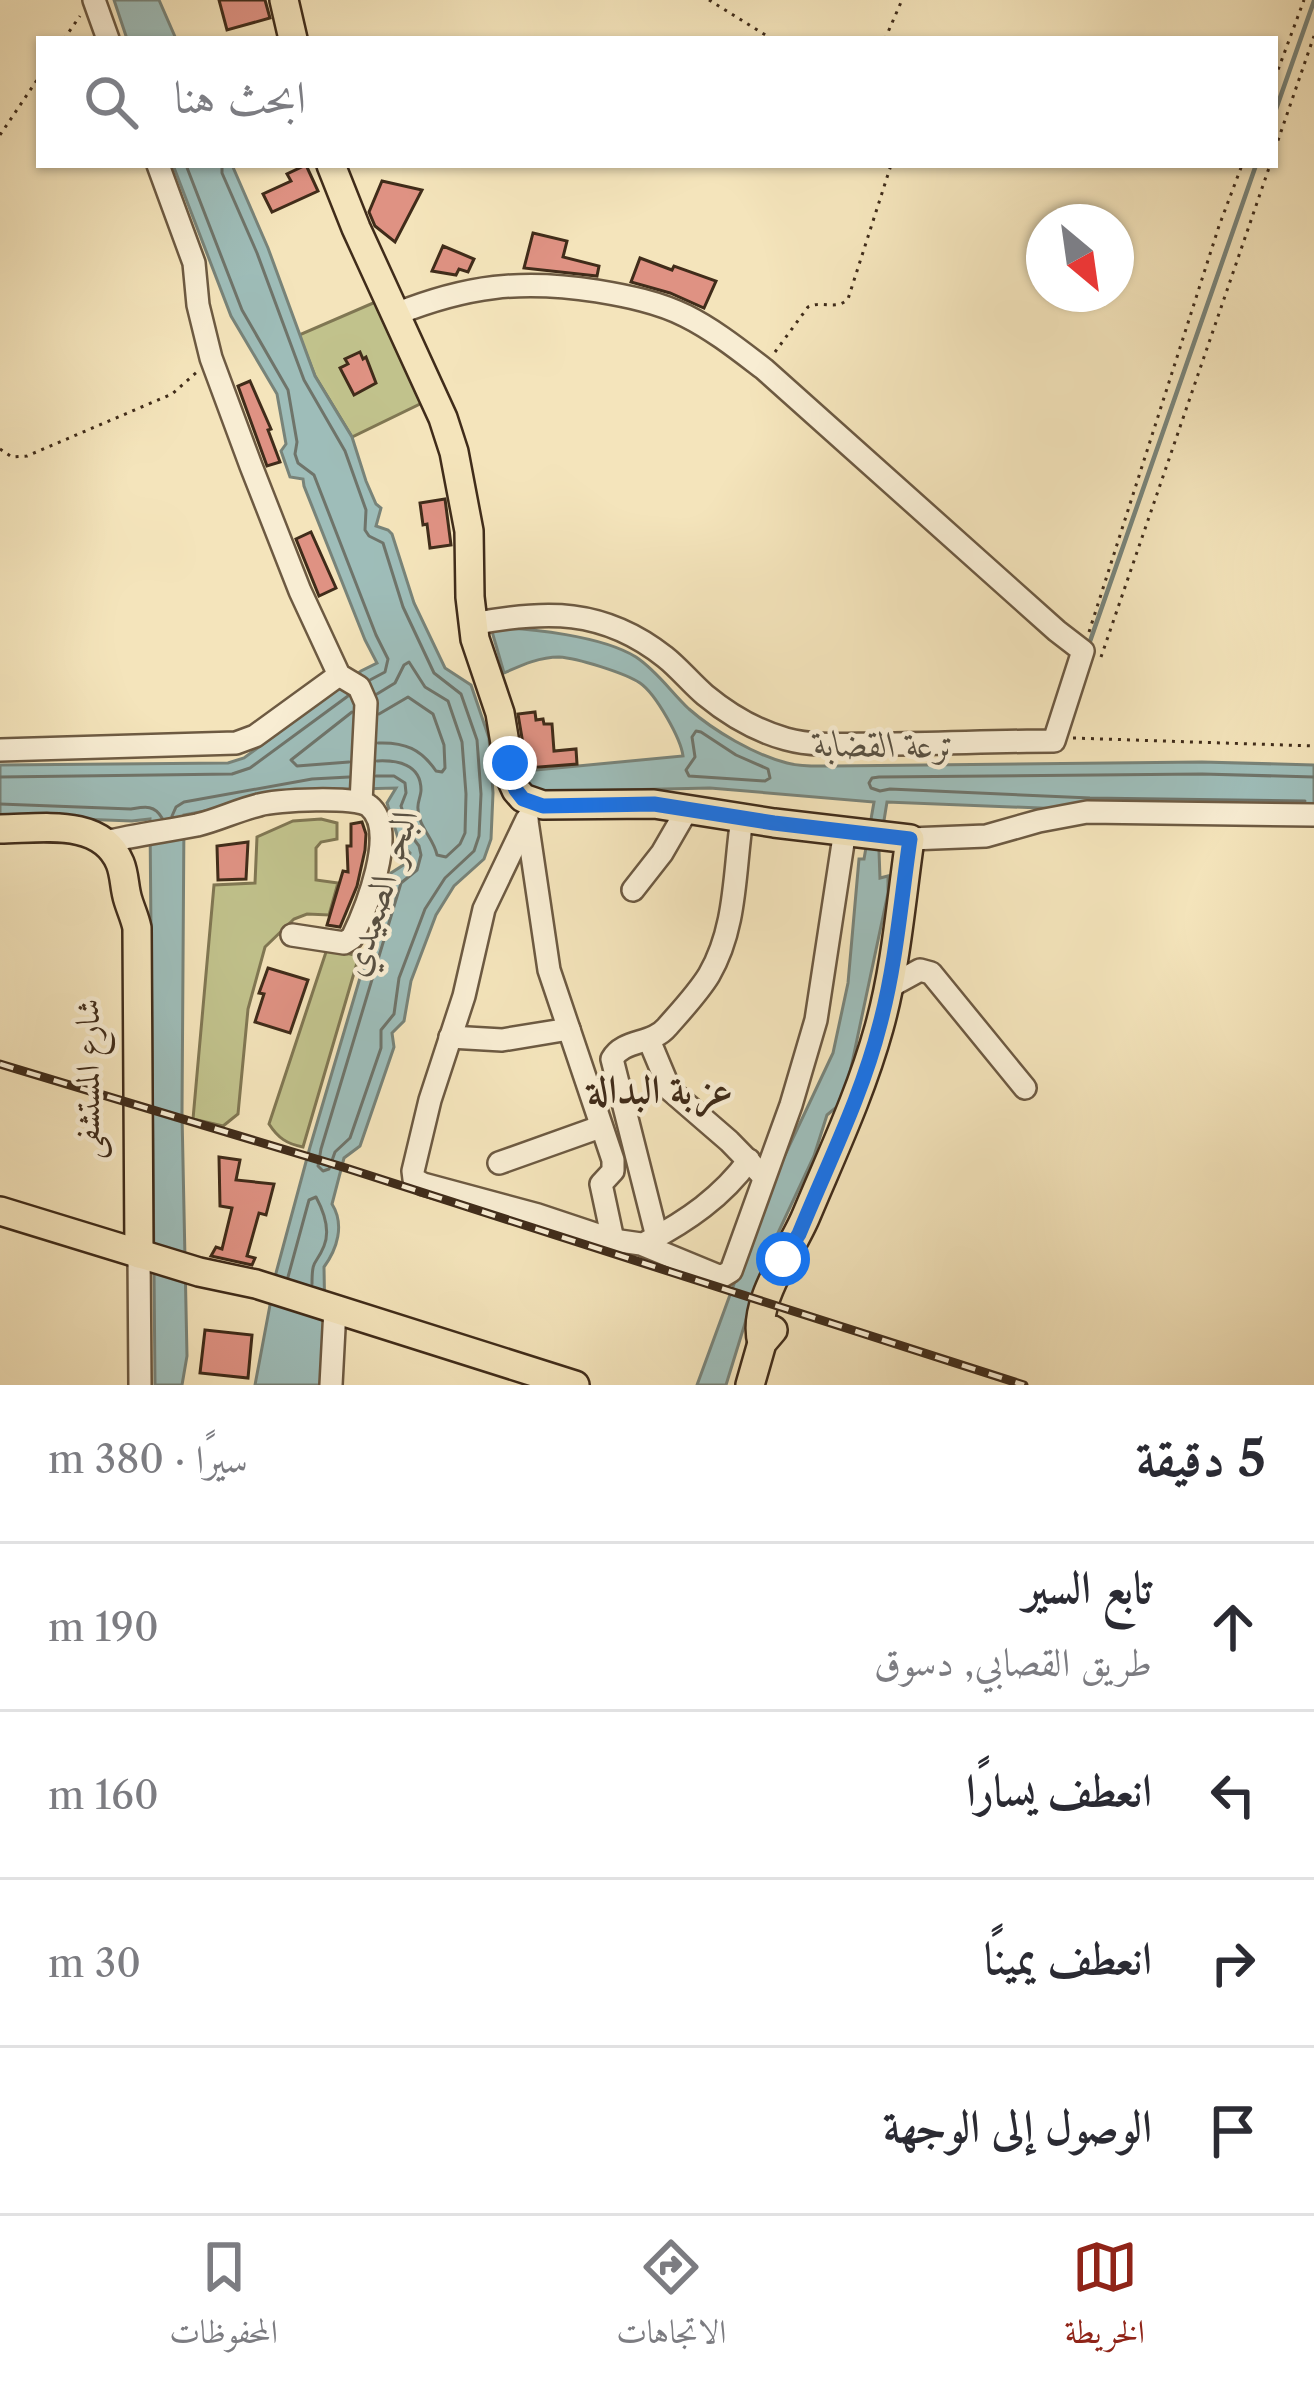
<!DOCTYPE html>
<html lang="ar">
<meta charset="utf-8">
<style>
:root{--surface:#fff;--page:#f7f7f7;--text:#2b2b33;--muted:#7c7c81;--line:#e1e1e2;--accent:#8f2418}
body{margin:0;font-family:"Libre Caslon Text",Amiri,serif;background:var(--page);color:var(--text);direction:rtl}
.compass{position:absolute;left:1026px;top:204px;width:108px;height:108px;border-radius:50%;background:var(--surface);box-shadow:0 3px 9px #0004;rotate:151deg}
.stop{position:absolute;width:36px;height:36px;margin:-27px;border:9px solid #1a73e8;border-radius:50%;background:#fff}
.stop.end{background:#1a73e8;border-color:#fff;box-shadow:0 3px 12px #0008}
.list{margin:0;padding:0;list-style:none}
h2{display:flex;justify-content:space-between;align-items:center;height:156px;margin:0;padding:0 48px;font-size:51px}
h2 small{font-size:39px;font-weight:400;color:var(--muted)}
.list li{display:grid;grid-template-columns:78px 1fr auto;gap:36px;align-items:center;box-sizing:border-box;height:168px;padding:0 48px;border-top:3px solid var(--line)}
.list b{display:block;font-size:45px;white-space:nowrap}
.list p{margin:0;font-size:39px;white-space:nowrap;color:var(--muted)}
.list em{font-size:39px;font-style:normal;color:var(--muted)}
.icon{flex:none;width:66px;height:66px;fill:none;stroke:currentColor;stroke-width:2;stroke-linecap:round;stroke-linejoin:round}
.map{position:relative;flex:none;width:1314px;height:1385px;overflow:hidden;direction:ltr}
.search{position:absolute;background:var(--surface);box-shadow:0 3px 9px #0004;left:36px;right:36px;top:36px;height:132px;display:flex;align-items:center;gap:30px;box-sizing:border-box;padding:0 42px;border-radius:0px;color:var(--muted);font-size:45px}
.sheet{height:828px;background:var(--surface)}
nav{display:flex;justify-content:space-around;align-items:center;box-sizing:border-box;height:168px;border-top:3px solid var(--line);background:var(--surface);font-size:33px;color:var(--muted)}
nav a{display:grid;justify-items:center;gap:6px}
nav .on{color:var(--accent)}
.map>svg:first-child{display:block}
</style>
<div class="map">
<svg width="1314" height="1385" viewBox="0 0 1314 1385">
<rect width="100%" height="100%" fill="#f4e4bb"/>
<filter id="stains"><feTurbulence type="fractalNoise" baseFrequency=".00167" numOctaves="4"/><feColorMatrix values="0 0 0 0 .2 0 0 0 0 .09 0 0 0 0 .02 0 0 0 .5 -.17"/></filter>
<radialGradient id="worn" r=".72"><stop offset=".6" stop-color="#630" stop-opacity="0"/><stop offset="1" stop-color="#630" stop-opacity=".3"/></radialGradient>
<g fill="#c1c28c" stroke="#807753" stroke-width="3">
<path d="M380 300 424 402 352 437 315 376 299 335Z"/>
<path d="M321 819 337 823V839L321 842 316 848V880L338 883 329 915 307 914 294 919 265 947 248 1009 238 1114 223 1126 193 1119 214 885 255 883 257 837 293 821Z"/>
<path d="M327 949 359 956 303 1147C287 1144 278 1138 269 1124Z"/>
</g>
<g fill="#9ebdb9" stroke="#788379" stroke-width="3">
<path d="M114 0H159L176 39H127Z"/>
<path d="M173 165H232L268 248 315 376 352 437 366 481 376 504 381 508 376 526 388 530 392 534 414 603 445 668 471 685 489 738 493 793 491 839 484 859 454 886 436 915 411 981 404 1021 392 1033 394 1047 360 1146 344 1158 332 1204C345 1225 337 1249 324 1267L326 1385H255L276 1273 310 1147 391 873 408 862 410 853 399 841 387 803 396 788 314 790 184 815 182 1114 187 1356 182 1385H155L150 819 132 821 0 816V765L228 763 244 758 361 671 377 663 365 640 304 486 303 479 290 477 281 451 286 444 277 394 231 316Z"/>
<path d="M491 628C531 628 602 636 636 657 657 671 671 692 689 709 714 731 755 755 787 763 801 767 818 766 833 766L1202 762 1314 765V813L1089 810 887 802 879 851 880 878 888 876V893L844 1101 827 1115 814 1156 763 1265 726 1385H697L768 1191 833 1053 848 983 859 859H864L874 802 710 788 530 792 525 771 683 756C681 739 656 694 640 683 625 673 577 658 559 657 539 657 522 665 504 673Z"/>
</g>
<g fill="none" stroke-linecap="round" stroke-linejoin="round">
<g stroke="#6f746a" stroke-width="3">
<path d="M186 165 242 310 288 390 297 442 295 454 298 463 314 475 376 635 388 659 385 672 370 680"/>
<path d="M222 165V173L257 253 304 380 345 451 366 510 365 530 369 536 383 543 403 607 434 673 461 694 477 740 481 794 479 836 474 851 445 878 425 909 399 978 394 1014 381 1030V1048L350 1138 335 1152 329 1169 323 1171 318 1166 321 1149 401 883 417 870 421 855 419 846 410 834 401 806 406 793 405 783 394 776H376"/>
<path d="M696 731 701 732 736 755 768 769 770 778 765 781 689 776 686 770 695 757 692 737Z"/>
<path d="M378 743C405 742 421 749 436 771L442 772 445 768 444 745 433 714 408 697 379 714"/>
<path d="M377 761C397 760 421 764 421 790 421 796 417 803 418 809 418 826 434 839 437 855L446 857 460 844 465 833 466 794 462 742 448 701 425 687 409 662 404 665 395 683 377 694"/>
<path d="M349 762 297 766 291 760 352 712"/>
<path d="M0 777 232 774 250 768 348 696"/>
<path d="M1305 801 1090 798 890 789 880 791 871 788 869 783 872 778 879 777 1202 774 1314 777"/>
<path d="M0 804 131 809C144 807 154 804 162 818"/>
<path d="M172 816 176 807 184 802 312 779 349 777"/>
<path d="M288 1277 309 1200 316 1197C323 1210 331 1229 324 1246 316 1266 312 1257 312 1284"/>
</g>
<g stroke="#788379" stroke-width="4.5">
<path d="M1275 112 1314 1"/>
<path d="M1088 647 1256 165"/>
</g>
</g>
<g fill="#df9283" stroke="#402c1a" stroke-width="3">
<path d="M219 0H265L270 18 227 30Z"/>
<path d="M306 165 318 191 272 212 263 194 291 181 287 174Z"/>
<path d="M382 181 422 190 395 242 375 226 369 212Z"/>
<path d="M533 233 567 241 563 257 599 266 597 276 524 268Z"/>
<path d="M443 246 474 259 468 272 459 269 456 275 432 271Z"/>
<path d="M640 258 672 270 674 266 716 281 704 308 670 293 631 282Z"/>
<path d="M360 352 363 359 366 357 376 383 354 395 340 368 348 364 345 359Z"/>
<path d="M250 381 271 429 268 430 280 462 267 466 238 386Z"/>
<path d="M445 499 451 545 430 548 427 524 423 525 420 503Z"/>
<path d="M311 532 336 588 319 596 296 539Z"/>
<path d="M535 712 536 720 543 719 544 724H552L554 751 576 749 577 764 527 768 518 714Z"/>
<path d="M362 822 366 834 365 850 357 886 340 927 327 925 343 871 348 872 347 846H351V824Z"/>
<path d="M248 842 246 879 218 880 217 846Z"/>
<path d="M268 968 308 980 290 1033 255 1022 264 994 259 993Z"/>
<path d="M219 1157 240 1160 236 1180 274 1184 266 1215 259 1213 247 1256 255 1258 252 1265 211 1256 216 1247 222 1249 232 1208 220 1206Z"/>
<path d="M205 1330 252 1335 248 1378 200 1373Z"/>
</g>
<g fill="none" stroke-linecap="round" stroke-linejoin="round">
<defs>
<g id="minor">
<path d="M94 0 108 39"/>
<path d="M158 165 194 263 198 305 211 358 251 466 300 591 339 675 359 687 366 703 361 802"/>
<path d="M396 314C466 286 521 279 597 291 627 296 658 302 686 316 714 330 739 350 764 369L1057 631 1083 651 1054 741C995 741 937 744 878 744 848 744 815 747 786 739 757 731 728 714 705 695 691 683 679 668 665 657 603 608 545 610 472 624"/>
<path d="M0 750 236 743 255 736 339 675"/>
<path d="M527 819 484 909 464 996 430 1100 413 1171 414 1179 423 1184 538 1215 613 1240 641 1244 721 1277 731 1271 791 1105 816 1020 845 830"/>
<path d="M527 821 549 970 613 1160V1171L601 1184 613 1240"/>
<path d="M910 839 986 836 1039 821 1087 812 1314 815"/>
<path d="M105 842C136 835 166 831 197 825 218 820 238 810 259 805 275 800 358 796 369 806 399 830 365 911 352 938L344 943 292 935"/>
<path d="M633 890 662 853 688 808"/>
<path d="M889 987 920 970 931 973 1025 1088"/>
<path d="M450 1037 502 1040 569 1029"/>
<path d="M649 1040 670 1090 729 1141 763 1176"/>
<path d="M499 1163 600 1127"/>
<path d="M657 1237 612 1059C623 1039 652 1045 667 1027 681 1011 698 993 709 975 737 927 734 871 742 818"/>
<path d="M647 1242C687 1221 722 1197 749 1160"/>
<path d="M139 1254 140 1385"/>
<path d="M331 1385 335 1309"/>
</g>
<g id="major">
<path d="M284 0 293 39"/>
<path d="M331 165 356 228 443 418 454 452 469 531 470 597 475 639 500 713 511 779 516 790 523 798 543 805 654 804 774 823 910 839C901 902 896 967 879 1028 861 1093 832 1154 806 1216 791 1252 751 1302 762 1343"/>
<path d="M0 829C40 829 101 817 120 863 125 875 124 888 128 900 131 910 135 918 137 928L139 1254"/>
<path d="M0 1211 199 1272 256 1284 575 1385"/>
<path d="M750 1385 762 1343 773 1330"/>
</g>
</defs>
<use href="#minor" stroke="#6d5a42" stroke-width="26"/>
<use href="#major" stroke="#402c1a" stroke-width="32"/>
<g stroke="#402c1a" stroke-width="3" stroke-dasharray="3 6" stroke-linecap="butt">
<path d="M709 0 772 39"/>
<path d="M64 39 80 16"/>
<path d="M885 39 902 0"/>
<path d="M1275 78 1304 0"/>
<path d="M0 135 39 77"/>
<path d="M1275 149 1314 36"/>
<path d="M775 352 808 307C822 300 836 311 848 299L891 165"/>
<path d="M0 449 12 457 27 456 172 394 197 372"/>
<path d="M1089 632 1219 226 1242 165"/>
<path d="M1101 657 1270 165"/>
<path d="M1073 738 1314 746"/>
</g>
<use href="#minor" stroke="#f8edd3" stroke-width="21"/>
<use href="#major" stroke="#f4e4bb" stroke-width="27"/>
<defs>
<path id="rail" d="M0 1064 346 1168 1024 1385"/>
</defs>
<use href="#rail" stroke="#402c1a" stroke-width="9"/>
<use href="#rail" stroke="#f8edd3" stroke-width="4.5" stroke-dasharray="14" stroke-linecap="butt"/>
</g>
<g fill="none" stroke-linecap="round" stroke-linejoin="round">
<path stroke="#1a73e8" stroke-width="15" d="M510 763 511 779 516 790 523 799 543 806 654 804 774 823 910 839C901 900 896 964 880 1024 862 1096 827 1165 799 1234L783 1259"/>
</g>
<g text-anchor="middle" stroke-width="9" stroke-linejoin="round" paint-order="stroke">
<g font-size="33" fill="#402c1a" stroke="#f8edd3">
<text transform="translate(87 1079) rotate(-90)" y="12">شارع المستشفى</text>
</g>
<g font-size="36" font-style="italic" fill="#585042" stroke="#f8edd3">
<text transform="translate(885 744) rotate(1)" y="13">ترعة القضابة</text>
<text transform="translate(379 892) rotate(-72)" y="13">البحر الصعيدي</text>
</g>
<g font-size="39" font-weight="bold" fill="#402c1a" stroke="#f8edd3">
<text x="660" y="1103">عزبة البدالة</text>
</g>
</g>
<rect width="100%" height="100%" filter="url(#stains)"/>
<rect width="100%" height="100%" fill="url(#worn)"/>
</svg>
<svg class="compass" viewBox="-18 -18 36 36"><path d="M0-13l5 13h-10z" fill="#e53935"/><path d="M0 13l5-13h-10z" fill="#7c7c81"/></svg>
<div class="stop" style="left:783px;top:1259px"></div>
<div class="stop end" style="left:510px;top:763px"></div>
<div class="search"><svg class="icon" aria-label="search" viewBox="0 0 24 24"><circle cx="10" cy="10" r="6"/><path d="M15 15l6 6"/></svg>ابحث هنا</div>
</div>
<section class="sheet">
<h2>5 دقيقة<small>سيرًا · 380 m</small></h2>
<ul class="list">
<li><svg class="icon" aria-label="ahead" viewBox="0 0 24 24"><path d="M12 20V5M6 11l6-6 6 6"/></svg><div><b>تابع السير</b><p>طريق القصابي, دسوق</p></div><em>190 m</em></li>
<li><svg class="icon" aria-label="left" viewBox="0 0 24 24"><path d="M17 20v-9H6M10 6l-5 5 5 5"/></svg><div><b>انعطف يسارًا</b></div><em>160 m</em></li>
<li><svg class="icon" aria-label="right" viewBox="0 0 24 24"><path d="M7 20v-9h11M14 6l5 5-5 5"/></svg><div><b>انعطف يمينًا</b></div><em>30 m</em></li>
<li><svg class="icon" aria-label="arrive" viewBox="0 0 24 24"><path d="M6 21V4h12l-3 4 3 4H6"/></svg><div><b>الوصول إلى الوجهة</b></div></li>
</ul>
</section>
<nav>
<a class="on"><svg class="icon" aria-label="map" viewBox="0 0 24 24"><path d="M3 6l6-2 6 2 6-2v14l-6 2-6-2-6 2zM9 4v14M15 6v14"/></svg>الخريطة</a>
<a><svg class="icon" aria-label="directions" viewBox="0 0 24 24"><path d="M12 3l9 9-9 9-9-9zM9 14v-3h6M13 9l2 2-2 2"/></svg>الاتجاهات</a>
<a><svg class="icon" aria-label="saved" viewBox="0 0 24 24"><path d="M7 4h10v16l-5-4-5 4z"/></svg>المحفوظات</a>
</nav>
